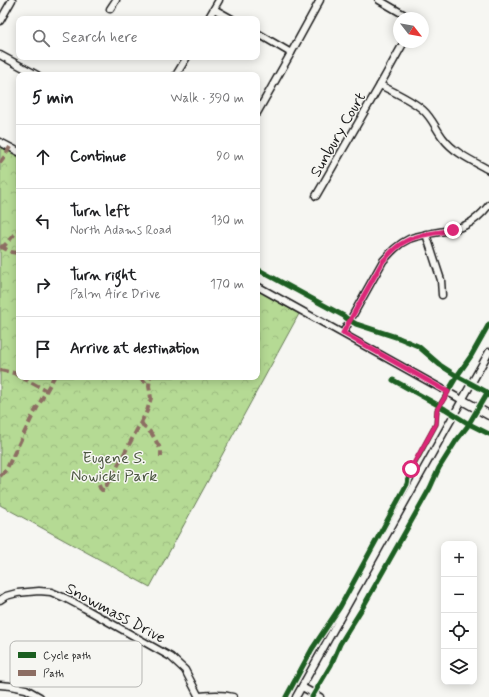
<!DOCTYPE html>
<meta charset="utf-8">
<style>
:root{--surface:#fff;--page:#f2f2f2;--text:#202124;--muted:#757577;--line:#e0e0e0}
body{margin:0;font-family:Mynerve,sans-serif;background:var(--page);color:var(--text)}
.controls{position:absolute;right:12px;bottom:12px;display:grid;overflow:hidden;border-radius:8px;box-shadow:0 2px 10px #0003}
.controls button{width:36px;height:36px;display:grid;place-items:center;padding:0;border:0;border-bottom:1px solid var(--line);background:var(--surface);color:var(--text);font:20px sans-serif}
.compass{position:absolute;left:393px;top:12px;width:36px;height:36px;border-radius:50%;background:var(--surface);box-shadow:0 2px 10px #0003;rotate:121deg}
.stop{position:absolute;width:12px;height:12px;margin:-9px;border:3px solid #db2777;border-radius:50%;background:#fff}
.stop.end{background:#db2777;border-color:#fff;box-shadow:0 1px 4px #0008}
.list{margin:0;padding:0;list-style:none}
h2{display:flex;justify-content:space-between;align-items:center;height:52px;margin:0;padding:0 16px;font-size:17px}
h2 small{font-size:13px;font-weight:400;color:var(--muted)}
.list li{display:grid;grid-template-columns:26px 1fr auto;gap:12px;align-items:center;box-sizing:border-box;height:64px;padding:0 16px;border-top:1px solid var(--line)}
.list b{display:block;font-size:15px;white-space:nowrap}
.list p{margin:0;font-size:13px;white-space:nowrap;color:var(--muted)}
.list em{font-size:13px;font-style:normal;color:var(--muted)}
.icon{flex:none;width:22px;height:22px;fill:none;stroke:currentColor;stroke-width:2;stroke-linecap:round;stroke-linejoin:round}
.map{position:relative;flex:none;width:489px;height:697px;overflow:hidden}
.search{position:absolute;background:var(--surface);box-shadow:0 2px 10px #0003;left:16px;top:16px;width:244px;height:44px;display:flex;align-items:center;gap:10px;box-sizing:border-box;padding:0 14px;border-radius:8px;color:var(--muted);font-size:15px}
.panel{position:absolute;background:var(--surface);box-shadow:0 2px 10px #0003;left:16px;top:72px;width:244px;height:308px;border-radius:8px}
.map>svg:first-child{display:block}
</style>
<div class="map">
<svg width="489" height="697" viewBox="0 0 489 697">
<defs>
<pattern id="park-crowns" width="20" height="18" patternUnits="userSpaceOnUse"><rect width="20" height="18" fill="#b5da94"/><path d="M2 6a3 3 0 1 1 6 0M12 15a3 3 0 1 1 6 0" fill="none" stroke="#9bba7f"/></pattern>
</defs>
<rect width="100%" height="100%" fill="#f6f6f2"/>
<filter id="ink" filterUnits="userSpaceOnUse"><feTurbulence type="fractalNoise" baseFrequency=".025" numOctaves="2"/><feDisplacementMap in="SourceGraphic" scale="8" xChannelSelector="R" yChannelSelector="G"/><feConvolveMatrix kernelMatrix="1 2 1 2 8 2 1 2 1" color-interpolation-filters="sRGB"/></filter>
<g filter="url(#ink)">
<path fill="url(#park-crowns)" stroke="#687b58" d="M0 147 19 157V377H257V290L299 314 150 587 0 505Z"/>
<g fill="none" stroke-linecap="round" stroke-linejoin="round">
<defs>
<g id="minor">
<path d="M379 0 403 14 409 18"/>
<path d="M110 9 116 0"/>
<path d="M214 9 232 19"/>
<path d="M208 19 219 0"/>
<path d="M0 21 12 0"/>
<path d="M257 33 291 53 320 0"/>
<path d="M404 42 380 85C394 92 412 100 423 110 432 118 436 129 443 138 454 153 473 161 489 170"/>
<path d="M0 55 37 75"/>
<path d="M176 75 187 57"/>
<path d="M257 113 291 53"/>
<path d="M0 142 19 152"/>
<path d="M316 196 380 85"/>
<path d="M426 234 441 280 442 295"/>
<path d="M257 286 462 400"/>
<path d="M343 333 383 261C391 252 398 244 409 239 416 236 425 235 433 233 459 229 472 227 489 205"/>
<path d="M0 600 6 596 17 593 39 591 51 592 65 598 84 608 171 657 185 670 199 697"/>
<path d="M0 685 11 686 26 689 40 697"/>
<path d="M302 687 320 697"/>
<path d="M199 696C211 695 221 694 233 697"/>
<path d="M296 697 489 352"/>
</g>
<path id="major" d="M462 400 489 415"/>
</defs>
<use href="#minor" stroke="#1c1c1c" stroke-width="9"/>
<use href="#major" stroke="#1c1c1c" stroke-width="11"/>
<use href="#minor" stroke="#f6f6f2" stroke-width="6"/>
<use href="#major" stroke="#f6f6f2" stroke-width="8"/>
<g stroke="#8d6e63" stroke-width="4" stroke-dasharray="8 4" stroke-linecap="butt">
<path d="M0 163 3 159 10 147"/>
<path d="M0 246 11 252 19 253"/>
<path d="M0 248 5 245 19 229"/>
<path d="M0 370 14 373 19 376"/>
<path d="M21 377 47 391"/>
<path d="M140 377 149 386"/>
<path d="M141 422 144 427 149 431 152 434 161 450V457"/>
<path d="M0 476 6 470 32 417 54 377"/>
<path d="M99 485 100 488 102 490H105L106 489 107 484 117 467 147 411 151 398 149 386 150 377"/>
</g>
<defs>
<g id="cycleway">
<path d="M257 269 344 316 346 318 356 324 399 338 418 346 440 365 457 376 471 356 489 324"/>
<path d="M393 380 445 409 469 424 489 434"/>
<path d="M286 697 312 649 340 607 407 484 409 474 436 424 437 410 457 376 485 391 489 396"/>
<path d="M312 697 331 665 340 644 363 607 430 488 439 468 456 441 467 427 487 393"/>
</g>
</defs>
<use href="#cycleway" stroke="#f6f6f2" stroke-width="8"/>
<use href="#cycleway" stroke="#1b5e20" stroke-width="5"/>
</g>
</g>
<g fill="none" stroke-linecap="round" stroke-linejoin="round" filter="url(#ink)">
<path stroke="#db2777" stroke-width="5" d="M411 469 436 424 437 410 448 392 343 333 383 261C389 255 394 248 401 244 416 234 436 233 453 230"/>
</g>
<g text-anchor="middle" stroke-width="3" stroke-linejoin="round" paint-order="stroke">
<g font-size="16" fill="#1c1c1c" stroke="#f6f6f2">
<text transform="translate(337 134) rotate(-60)" y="6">Sunbury Court</text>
<text transform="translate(116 612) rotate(28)" y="6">Snowmass Drive</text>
</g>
<g font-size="16" fill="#4a5540" stroke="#f6f6f2">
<text x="114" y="463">Eugene S.<tspan x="114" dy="18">Nowicki Park</tspan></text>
</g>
</g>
<rect x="10" y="641" width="132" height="46" rx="6" fill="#f6f6f2" stroke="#b5b5b2" stroke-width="1"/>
<rect x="18" y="652" width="18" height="6" fill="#1b5e20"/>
<rect x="18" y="670" width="18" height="6" fill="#8d6e63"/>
<g font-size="11" fill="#1c1c1c">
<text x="43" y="659">Cycle path</text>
<text x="43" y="677">Path</text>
</g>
</svg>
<div class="controls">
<button>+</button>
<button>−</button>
<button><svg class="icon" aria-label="locate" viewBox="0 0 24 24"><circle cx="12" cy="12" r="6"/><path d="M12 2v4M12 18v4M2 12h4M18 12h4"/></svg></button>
<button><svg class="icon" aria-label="layers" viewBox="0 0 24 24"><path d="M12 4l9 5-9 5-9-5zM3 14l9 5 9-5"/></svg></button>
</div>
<svg class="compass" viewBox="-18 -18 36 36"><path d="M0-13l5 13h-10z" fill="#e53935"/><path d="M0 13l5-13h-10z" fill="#757577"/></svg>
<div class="stop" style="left:411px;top:469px"></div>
<div class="stop end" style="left:453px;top:230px"></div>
<div class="search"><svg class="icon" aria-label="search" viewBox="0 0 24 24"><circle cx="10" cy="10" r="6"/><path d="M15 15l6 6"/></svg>Search here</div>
<section class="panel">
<h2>5 min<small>Walk · 390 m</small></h2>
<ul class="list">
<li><svg class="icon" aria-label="ahead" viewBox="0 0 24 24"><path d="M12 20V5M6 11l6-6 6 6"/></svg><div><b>Continue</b></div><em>90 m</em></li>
<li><svg class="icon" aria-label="left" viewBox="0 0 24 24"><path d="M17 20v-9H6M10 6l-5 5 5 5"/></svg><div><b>Turn left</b><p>North Adams Road</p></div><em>130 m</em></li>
<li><svg class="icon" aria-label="right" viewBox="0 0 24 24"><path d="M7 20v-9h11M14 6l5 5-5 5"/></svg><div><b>Turn right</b><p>Palm Aire Drive</p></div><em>170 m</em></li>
<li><svg class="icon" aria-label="arrive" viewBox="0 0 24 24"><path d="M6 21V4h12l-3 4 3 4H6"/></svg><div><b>Arrive at destination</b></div></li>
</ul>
</section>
</div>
